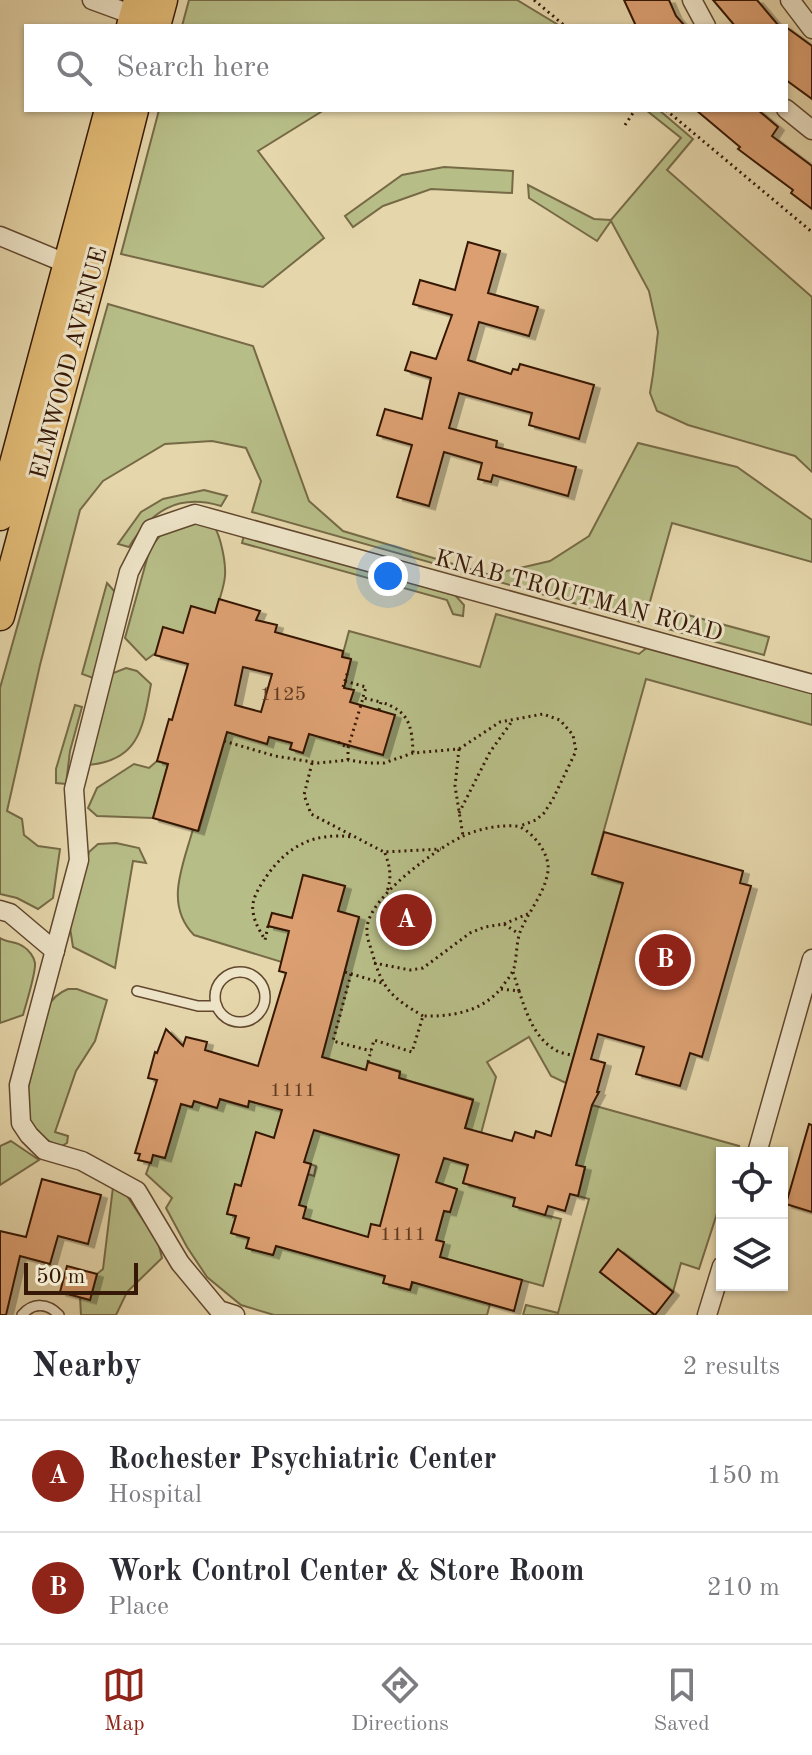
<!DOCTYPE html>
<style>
:root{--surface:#fff;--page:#f2f2f3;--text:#2b2b33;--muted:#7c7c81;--line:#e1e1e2;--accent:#8f2418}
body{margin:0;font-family:"Old Standard TT",serif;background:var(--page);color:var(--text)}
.controls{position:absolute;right:24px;bottom:24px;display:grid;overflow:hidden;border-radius:0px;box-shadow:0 2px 6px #0004}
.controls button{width:72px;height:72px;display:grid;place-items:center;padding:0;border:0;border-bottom:2px solid var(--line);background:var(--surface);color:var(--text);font:40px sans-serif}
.scale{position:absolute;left:24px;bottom:20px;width:114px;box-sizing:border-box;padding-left:8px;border:4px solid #361806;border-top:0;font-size:22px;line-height:28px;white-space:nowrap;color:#361806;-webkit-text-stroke:6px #eee4c8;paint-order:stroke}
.you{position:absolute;left:388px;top:576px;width:28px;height:28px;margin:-20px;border:6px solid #fff;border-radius:50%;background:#1a73e8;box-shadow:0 0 0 12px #1a73e833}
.badge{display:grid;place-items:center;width:52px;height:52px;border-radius:50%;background:var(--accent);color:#fff;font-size:26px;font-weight:700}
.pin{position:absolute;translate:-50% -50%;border:4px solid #fff;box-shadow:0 2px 8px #0006}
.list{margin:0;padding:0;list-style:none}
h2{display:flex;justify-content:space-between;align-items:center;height:104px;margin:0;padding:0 32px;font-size:34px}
h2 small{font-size:26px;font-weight:400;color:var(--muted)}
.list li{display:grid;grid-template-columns:52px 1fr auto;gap:24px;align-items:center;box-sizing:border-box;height:112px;padding:0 32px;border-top:2px solid var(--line)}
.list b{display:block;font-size:30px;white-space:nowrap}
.list p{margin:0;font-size:26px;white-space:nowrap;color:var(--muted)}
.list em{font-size:26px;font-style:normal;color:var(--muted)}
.icon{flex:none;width:44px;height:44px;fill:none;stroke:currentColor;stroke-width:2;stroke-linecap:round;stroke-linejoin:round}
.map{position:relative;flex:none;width:812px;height:1315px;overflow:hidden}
.search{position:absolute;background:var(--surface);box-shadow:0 2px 6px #0004;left:24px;right:24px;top:24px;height:88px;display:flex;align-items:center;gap:20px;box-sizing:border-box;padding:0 28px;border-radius:0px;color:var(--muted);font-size:30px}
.sheet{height:328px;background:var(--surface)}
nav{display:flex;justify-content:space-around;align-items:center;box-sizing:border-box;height:112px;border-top:2px solid var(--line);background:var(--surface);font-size:22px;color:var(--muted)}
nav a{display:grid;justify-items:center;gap:4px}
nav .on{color:var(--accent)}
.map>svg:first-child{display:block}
</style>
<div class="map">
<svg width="812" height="1315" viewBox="0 0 812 1315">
<defs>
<filter id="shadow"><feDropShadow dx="6" dy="3.5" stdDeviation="0" flood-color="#0004"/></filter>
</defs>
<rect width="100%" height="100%" fill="#e5d6ab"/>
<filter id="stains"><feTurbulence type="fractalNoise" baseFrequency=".0025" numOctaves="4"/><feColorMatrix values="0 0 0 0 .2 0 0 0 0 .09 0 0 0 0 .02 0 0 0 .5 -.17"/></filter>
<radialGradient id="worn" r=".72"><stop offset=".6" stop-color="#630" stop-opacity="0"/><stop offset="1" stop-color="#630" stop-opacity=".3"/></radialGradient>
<g fill="#b7bd87" stroke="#766a46" stroke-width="2">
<path d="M189 0H517L560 26H182Z"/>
<path d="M159 110H324L258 151 324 238 263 287 121 254Z"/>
<path d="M646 110H659L693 139 667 170 812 297V472L795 456 688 425 657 411 650 393 653 374 658 332 649 291 611 221 597 241 529 198 528 185 594 219 611 220 681 138Z"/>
<path d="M444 167 513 171 512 193 431 189 383 206 353 227 345 216 402 175Z"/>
<path d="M108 304 253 346 309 501 343 531 490 575 550 561 589 536 638 443 737 467 812 520V562L672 523 644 623 252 512 261 481 246 448 212 441 165 444 103 481 80 510 40 665 7 811 22 819 24 835 38 846 60 849 53 898 38 909 17 898 0 894V688Z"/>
<path d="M204 490 227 496 221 506C178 493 151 511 129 547L118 544 141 512 163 499Z"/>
<path d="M189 522 214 526C221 537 226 563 225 576 224 588 219 601 215 613L183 633 146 660 125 638 150 548 163 532Z"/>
<path d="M244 535 455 595 464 605 463 616 453 614 447 600 242 543Z"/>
<path d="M107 583 116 593 93 678 82 674Z"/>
<path d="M673 611 769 637 764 655 668 629Z"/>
<path d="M496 614 639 654 649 646 812 693V725L646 679 592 873 623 883 566 1083 551 1076 529 1037 487 1062 496 1077 479 1141 463 1136 473 1099 399 1078 400 1071 368 1062 366 1070 322 1057 359 918 338 911 345 886 304 875 292 918 272 913 269 926 289 931 288 964 194 935C164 904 183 866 193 829L199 830 227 732 267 744 269 737 292 743 290 749 303 753 309 733 338 742 353 691 318 680 348 671 351 659 342 657 349 631 480 667Z"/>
<path d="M126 668 137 671 151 684C143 728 139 762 86 765L111 674Z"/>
<path d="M75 705 82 707 70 751 66 784 56 783V769Z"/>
<path d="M157 761 168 764 153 818 97 816 88 808 97 788 134 764 149 768Z"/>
<path d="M116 843 139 848 146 863 133 861 115 968 73 947 70 928 89 852 98 844Z"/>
<path d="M0 938C8 943 17 941 24 947 29 950 34 957 35 963 36 973 26 1004 23 1015L0 1023Z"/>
<path d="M68 989H77L107 1000 95 1041 76 1071 55 1132 68 1136 67 1143 62 1146C34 1139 25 1124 26 1096L47 1008C52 998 58 993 68 989Z"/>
<path d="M219 1099 247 1107 249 1101 268 1106 270 1101 284 1105 288 1122 279 1120 274 1138 256 1133 241 1186 235 1185 227 1213 236 1216 231 1233 249 1238 247 1248 273 1255 276 1246 385 1276 384 1283 410 1290 413 1282 490 1304 487 1315H274L241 1305 207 1277 187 1247 166 1208 172 1198 146 1174 153 1155 165 1158 181 1104 192 1107 194 1101 217 1108Z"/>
<path d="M592 1105 739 1146 736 1153H722V1198L699 1269 681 1263 673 1292 618 1250 600 1272 655 1315H523L526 1305 558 1313 589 1199 578 1196 585 1168 576 1165Z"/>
<path d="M308 1128 416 1160 380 1226 365 1249 303 1218 299 1205 308 1174 314 1176 316 1166 304 1162Z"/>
<path d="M11 1141 39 1160 0 1185V1146Z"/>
<path d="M448 1151 453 1152 451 1160 468 1165 463 1183 515 1198 545 1215 561 1219 543 1286 439 1257 443 1243 436 1240 444 1211 450 1212 453 1201 436 1182 441 1167 437 1156 445 1159Z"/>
<path d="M113 1187 125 1193 158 1242 162 1258 127 1292 116 1315H81L80 1297 90 1300 97 1274 103 1269Z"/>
</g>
<g fill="#db9f71" stroke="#361806" stroke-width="2" fill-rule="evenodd" filter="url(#shadow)">
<path d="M624 0H669L676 16 685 26H636Z"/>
<path d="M713 0H757L779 26H735Z"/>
<path d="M786 27 812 46V99L786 80Z"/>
<path d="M696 110H758L778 127 772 136 812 166V209L791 193 793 190 738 149 740 147Z"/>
<path d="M468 242 500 251 488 293 538 307 529 336 479 322 468 360 511 374 513 369 518 370 520 364 594 385 579 439 529 425 532 413 459 393 449 428 497 441 496 447 576 467 568 496 493 475 491 482 478 479 482 463 444 452 429 506 397 497 412 445 377 435 385 409 422 419 431 378 405 370 411 352 436 359 452 315 413 304 420 280 455 290Z"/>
<path d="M219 599 260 611 256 620 277 625 275 632 343 651 342 657 351 659 344 688 354 690 350 702 395 715 383 755 309 734 303 753 290 749 292 743 269 737 267 744 227 732 198 831 153 818 168 764 157 761 169 719 172 720 188 664 155 655 163 627 183 633 191 606 215 613ZM243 667 272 674 261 712 235 705Z"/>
<path d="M604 832 743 871 740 883 751 886 702 1057 690 1053 680 1086 636 1074 644 1047 598 1034 591 1059 605 1063 597 1092H599L592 1105 576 1165 585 1167 578 1196 570 1194 565 1211 548 1206 545 1215 513 1206 515 1198 463 1183 468 1165 444 1158 436 1182 457 1189 450 1212 444 1211 436 1240 444 1242 440 1257 522 1280 514 1311 412 1282 410 1290 383 1283 385 1276 276 1246 273 1255 246 1248 249 1238 231 1233 236 1216 227 1214 235 1184 241 1186 256 1132 274 1138 282 1110 249 1101 248 1107 220 1099 217 1108 194 1101 192 1107 181 1104 165 1158 153 1155 151 1163 138 1160 140 1154 135 1153 157 1080 148 1078 155 1052 157 1053 166 1029 183 1046 186 1037 207 1042 205 1050 258 1066 286 973 279 971 289 931 268 926 272 913 292 918 303 875 345 886 338 911 359 917 322 1057 366 1070 368 1062 400 1072 399 1078 473 1100 465 1128 512 1141 515 1132 534 1138 536 1131 551 1136 623 883 592 874ZM314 1130 399 1155 380 1226 371 1224 368 1237 303 1218 306 1207 299 1205 311 1164 304 1162Z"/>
<path d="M809 1124 812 1125V1212L786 1204Z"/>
<path d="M42 1179 101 1195 88 1244 58 1236 50 1264 20 1256 6 1315H0V1231L26 1237Z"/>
<path d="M618 1249 673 1292 655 1315 600 1272Z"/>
<path d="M67 1266 97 1274 90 1300 60 1292Z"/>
</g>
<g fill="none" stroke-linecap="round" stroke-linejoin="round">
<defs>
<g id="service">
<circle cx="240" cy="997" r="25"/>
<path d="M137 991 198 1006H217"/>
<path d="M22 1315C33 1302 48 1303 59 1315"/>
</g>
<g id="minor">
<path d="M92 0 133 15"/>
<path d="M692 0 706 26"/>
<path d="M790 0 812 29"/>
<path d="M786 109 812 130"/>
<path d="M0 236 75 267"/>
<path d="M0 910 10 913 55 951"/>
<path d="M757 1153 812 959"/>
<path d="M235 1315 219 1310 180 1263 137 1191 82 1161 44 1150 29 1135 21 1123 19 1085 79 860 74 789 129 572 151 529 195 514 812 684"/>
<path d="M707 1315 722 1266"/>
</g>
<g id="primary">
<path d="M131 26 138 0"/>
<path d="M156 26 163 0"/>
<path d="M0 516 109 110"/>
<path d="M0 616 93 272 134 110"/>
</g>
</defs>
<use href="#service" stroke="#62482f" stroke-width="12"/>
<use href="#minor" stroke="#62482f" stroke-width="21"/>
<use href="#primary" stroke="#361806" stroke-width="31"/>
<g stroke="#361806" stroke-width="3" stroke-dasharray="2 4" stroke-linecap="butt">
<path d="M534 0 565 26"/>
<path d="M666 110 812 232"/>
<path d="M625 125 635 110"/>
<path d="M345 681 366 687 363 697"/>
<path d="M343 687 348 671"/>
<path d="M379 710 381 702C409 711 412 725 413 753"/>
<path d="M224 741 275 756 319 763 348 760 368 763H384L413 753 459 749 500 722 543 714 560 720 573 735 576 751 553 799 544 813 536 820 520 826"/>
<path d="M338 742 348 748"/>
<path d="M459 749 455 786 463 836"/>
<path d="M348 760V748L363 698 381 702"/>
<path d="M312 763 304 795 311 814 384 852 441 849"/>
<path d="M459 813 490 752 513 720"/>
<path d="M385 853C390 867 392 876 387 892"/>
<path d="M504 924 530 913"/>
<path d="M268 926 265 940C260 931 254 922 253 911 251 899 260 886 266 877 288 845 315 832 353 837"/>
<path d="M374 963 410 970 423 968 470 933 485 927 504 924 519 934"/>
<path d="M345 972 382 983"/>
<path d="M513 972 519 991"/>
<path d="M351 974 333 1041 371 1051"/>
<path d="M501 989 519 991C526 1012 534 1037 554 1049 559 1053 568 1054 574 1056"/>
<path d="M368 1062 374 1040 412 1052 423 1016C453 1017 486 1011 504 984 508 979 512 974 514 968 517 957 516 944 520 932 528 912 545 893 548 871 550 855 535 834 520 827 516 825 507 826 502 826 489 827 473 831 461 837 435 850 369 897 367 928 366 936 370 945 372 952 382 989 391 997 423 1016"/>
</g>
<use href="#service" stroke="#eee4c8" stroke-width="9"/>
<use href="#minor" stroke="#eee4c8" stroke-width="18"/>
<use href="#primary" stroke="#e2bb76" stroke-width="28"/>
</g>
<g text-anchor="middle" stroke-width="6" stroke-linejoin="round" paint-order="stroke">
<g font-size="20" fill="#5f3a21">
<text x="283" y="700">1125</text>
<text x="293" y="1096">1111</text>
<text x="403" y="1240">1111</text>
</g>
<g font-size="24" fill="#361806" stroke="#eee4c8">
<text transform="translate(68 363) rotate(-75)" y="8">ELMWOOD AVENUE</text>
<text transform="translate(579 595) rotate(15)" y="8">KNAB TROUTMAN ROAD</text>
</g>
</g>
<rect width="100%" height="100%" filter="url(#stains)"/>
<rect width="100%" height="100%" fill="url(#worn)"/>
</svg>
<div class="controls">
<button><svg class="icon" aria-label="locate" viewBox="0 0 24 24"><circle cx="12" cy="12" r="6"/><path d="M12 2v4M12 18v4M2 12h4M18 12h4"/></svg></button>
<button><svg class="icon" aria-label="layers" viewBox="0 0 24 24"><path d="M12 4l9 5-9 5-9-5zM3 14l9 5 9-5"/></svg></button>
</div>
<div class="scale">50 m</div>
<div class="you"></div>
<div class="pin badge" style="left:406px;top:920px">A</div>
<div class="pin badge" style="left:665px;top:960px">B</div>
<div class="search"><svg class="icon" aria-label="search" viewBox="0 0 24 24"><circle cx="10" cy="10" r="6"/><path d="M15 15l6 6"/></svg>Search here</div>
</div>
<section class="sheet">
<h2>Nearby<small>2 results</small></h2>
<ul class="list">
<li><span class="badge">A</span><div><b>Rochester Psychiatric Center</b><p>Hospital</p></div><em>150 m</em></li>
<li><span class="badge">B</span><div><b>Work Control Center &amp; Store Room</b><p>Place</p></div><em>210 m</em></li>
</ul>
</section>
<nav>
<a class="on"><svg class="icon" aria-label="map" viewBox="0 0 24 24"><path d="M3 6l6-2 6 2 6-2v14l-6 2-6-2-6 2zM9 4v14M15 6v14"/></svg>Map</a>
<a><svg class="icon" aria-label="directions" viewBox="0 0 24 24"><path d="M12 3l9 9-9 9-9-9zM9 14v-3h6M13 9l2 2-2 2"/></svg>Directions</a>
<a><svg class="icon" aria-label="saved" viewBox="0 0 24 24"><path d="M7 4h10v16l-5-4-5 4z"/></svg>Saved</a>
</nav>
